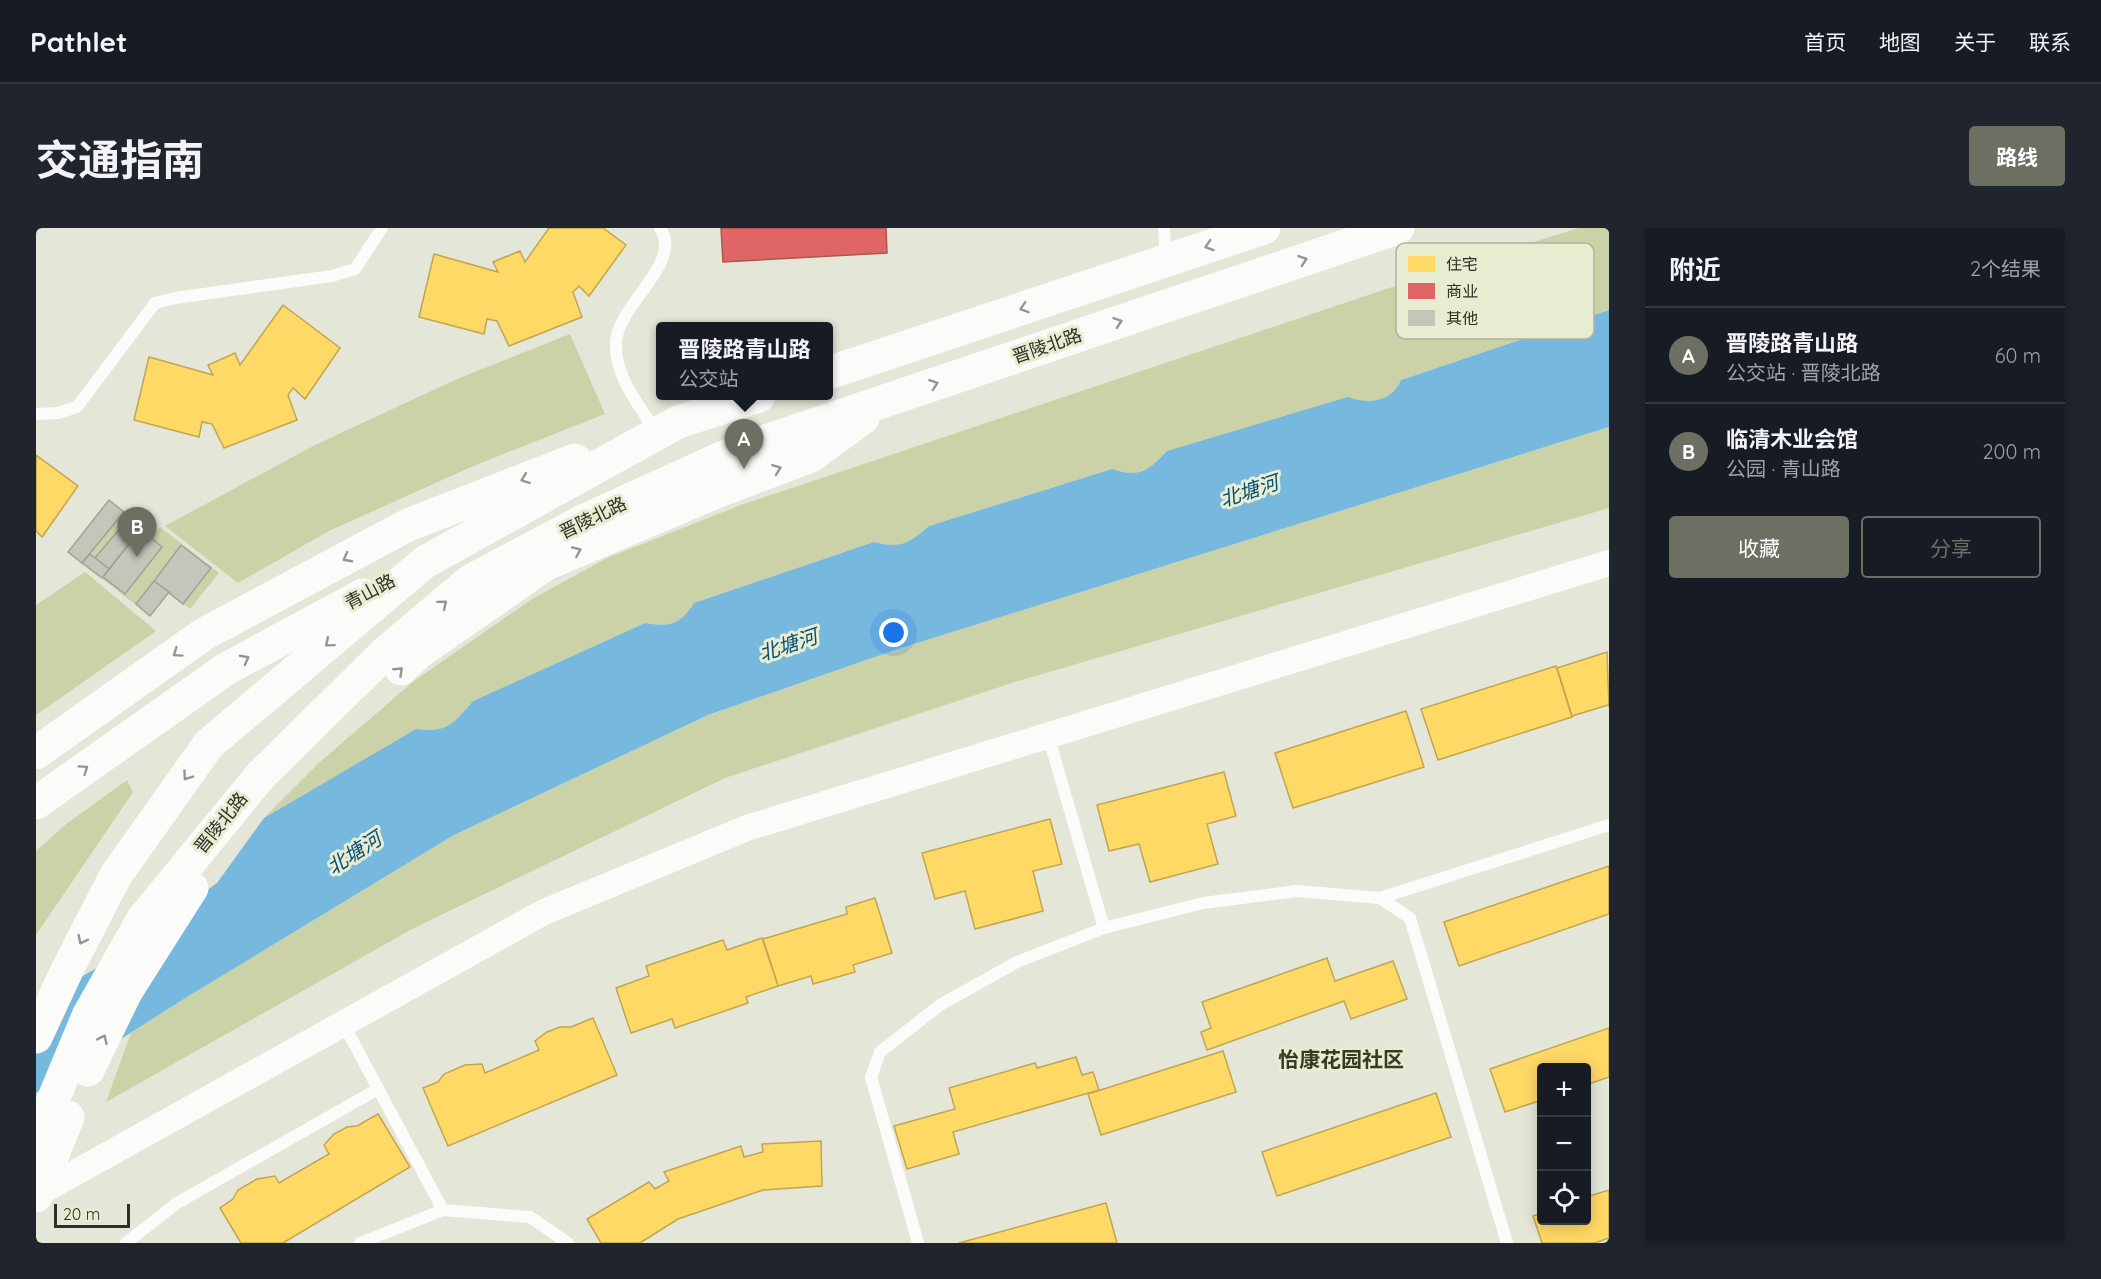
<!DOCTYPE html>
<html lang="zh">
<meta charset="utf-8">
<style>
:root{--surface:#171b24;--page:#20242c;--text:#f1f3f6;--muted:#9ea1a6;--line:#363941;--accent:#6e6f63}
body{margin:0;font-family:Quicksand,"Noto Sans SC",sans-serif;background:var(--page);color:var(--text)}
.controls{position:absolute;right:18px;bottom:18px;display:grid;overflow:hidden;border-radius:6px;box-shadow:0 3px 15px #0003}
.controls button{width:54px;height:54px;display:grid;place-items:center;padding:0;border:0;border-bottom:2px solid var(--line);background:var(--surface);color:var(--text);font:30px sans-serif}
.scale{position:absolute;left:18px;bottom:15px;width:76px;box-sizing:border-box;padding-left:6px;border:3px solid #2e2f25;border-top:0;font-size:16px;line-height:21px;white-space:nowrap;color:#2e2f25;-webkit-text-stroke:4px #e8ecd1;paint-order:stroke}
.you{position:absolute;left:858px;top:405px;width:21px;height:21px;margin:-15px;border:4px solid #fff;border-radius:50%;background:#1a73e8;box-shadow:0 0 0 9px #1a73e833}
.badge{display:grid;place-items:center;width:39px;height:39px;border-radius:50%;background:var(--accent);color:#fff;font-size:20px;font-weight:700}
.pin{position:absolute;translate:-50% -50px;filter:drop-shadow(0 2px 3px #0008)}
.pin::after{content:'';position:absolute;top:32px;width:21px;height:18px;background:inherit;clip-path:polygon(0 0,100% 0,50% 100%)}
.popup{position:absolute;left:620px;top:94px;width:177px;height:78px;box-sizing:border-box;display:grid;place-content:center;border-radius:6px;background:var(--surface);filter:drop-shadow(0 2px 4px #0005);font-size:20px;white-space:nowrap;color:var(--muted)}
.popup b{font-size:22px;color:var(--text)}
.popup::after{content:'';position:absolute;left:50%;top:100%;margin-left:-12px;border:12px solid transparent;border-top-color:var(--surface)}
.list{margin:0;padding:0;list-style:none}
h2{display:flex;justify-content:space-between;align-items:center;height:78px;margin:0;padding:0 24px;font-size:26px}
h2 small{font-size:20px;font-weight:400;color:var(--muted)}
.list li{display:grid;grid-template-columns:39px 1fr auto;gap:18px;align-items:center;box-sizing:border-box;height:96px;padding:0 24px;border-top:2px solid var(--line)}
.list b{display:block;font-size:22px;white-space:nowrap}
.list p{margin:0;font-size:20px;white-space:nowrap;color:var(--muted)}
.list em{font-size:20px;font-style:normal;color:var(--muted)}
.actions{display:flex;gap:12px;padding:18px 24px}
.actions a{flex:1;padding:14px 0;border:2px solid var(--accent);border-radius:6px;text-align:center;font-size:21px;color:var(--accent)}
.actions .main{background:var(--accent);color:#fff}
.icon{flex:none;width:33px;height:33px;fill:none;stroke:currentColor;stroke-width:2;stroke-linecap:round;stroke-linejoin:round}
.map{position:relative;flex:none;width:1573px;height:1015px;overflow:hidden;border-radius:6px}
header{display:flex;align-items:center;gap:36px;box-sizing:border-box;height:84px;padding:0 30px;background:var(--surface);border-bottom:2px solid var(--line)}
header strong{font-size:28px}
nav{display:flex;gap:33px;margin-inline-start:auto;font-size:21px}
.intro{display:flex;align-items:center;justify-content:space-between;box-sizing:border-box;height:144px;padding:0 36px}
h1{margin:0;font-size:42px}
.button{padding:15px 27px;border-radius:6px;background:var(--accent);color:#fff;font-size:21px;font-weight:700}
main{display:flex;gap:36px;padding:0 36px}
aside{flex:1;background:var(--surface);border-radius:6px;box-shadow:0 3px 15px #0003}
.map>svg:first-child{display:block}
</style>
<header>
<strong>Pathlet</strong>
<nav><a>首页</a><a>地图</a><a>关于</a><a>联系</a></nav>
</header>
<div class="intro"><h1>交通指南</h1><a class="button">路线</a></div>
<main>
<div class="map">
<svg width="1573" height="1015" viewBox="0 0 1573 1015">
<rect width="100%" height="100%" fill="#e4e6d7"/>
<g fill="#ccd2a8">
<path d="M1543 0H1573V82L1365 152 1360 164 1344 172 1131 223C1112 243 1104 250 1076 241L893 298C873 315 865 321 838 314L658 375C644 397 634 399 609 395L437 473 416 497 402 504 380 501 228 590 285 533 378 453 496 371 571 330 705 277 1407 42Z"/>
<path d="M534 106 569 186 435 239 293 303 202 355 129 298 279 217 421 151Z"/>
<path d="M1573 199V280L979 454 689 550 378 700 70 874 95 805 151 769 418 607 672 487 862 421Z"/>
<path d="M73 272 117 307 124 299 183 345 154 381 133 365 114 388 32 324Z"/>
<path d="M49 344 120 403 0 487V377Z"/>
<path d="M91 552 97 564 0 707V623L29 597Z"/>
</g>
<path fill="#77b8df" d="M1573 82V199L862 421 672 487 418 607 151 769 0 865V775L71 734 181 655 228 590 380 501C412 505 416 497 437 473L609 395C634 399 644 397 658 375L838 314C865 321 873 315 893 298L1076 241C1104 250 1112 243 1131 223L1312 169C1333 177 1356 174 1365 152Z"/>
<g fill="#ffd966" stroke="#c0a652" stroke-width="1.5">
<path d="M513 0H567L590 17 553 68 543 58 537 64 546 89 473 118 461 93 451 91 448 106 383 89 398 26 462 44 457 34 484 23 489 34Z"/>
<path d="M247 77 304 120 269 171 257 160 252 167 261 192 188 220 176 196 166 194 163 209 98 192 113 129 177 147 172 137 199 125 204 137Z"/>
<path d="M0 227 42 258 6 309 0 303Z"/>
<path d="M1571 424 1573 479 1572 477 1536 488 1521 440Z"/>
<path d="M1520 438 1536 489 1402 532 1385 481Z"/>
<path d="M1370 483 1388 539 1257 580 1239 525Z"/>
<path d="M1188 544 1200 588 1171 596 1182 636 1114 654 1103 616 1073 623 1061 577Z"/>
<path d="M1014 591 1026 636 997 643 1007 683 939 701 929 663 899 671 886 625Z"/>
<path d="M1573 638V686L1423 738 1408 694Z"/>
<path d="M839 670 856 725 817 737 819 744 777 756 775 748 742 758 727 711 811 686 810 679Z"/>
<path d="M726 710 742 758 710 769 712 775 639 800 636 791 595 805 580 760 613 748 610 738 687 712 691 722Z"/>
<path d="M1291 730 1299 753 1357 733 1371 771 1315 791 1308 773 1171 822 1165 804 1175 800 1166 774Z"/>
<path d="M557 790 581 847 412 918 387 860 402 854 408 846 429 837 446 836 449 845 503 822 499 813 511 804 524 799H535Z"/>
<path d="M1573 800V849L1550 857V840H1506V872L1469 884 1454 841Z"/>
<path d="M1187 823 1200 864 1065 907 1052 866Z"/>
<path d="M1040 829 1046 847 1057 844 1063 862 917 904 923 926 871 941 858 898 919 881 913 860 999 835 1001 840Z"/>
<path d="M1400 865 1415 909 1241 968 1226 924Z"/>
<path d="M342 886 374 939 247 1015H205L184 980 197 971 202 962 221 951 239 948 243 955 293 926 288 917 298 906 311 899 321 898Z"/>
<path d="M785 913 786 958 727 962 642 991 604 1015H565L551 991 613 954 619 961 633 953 628 944 705 918 708 929 727 924 726 916Z"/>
<path d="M1573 962V1010L1559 1015H1506L1497 988 1506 985V992H1550V969Z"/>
<path d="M1070 975 1081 1015H923Z"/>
</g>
<path fill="#e06666" stroke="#ab5652" stroke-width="1.5" d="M685 0H850L851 25 687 34Z"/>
<g fill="#c4c6ba" stroke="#a1a297" stroke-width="1.5">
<path d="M73 272 88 284 46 335 32 324Z"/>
<path d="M88 284 107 298 100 307 81 292Z"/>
<path d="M87 297 100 307 73 341 59 330Z"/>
<path d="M105 301 126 319 89 366 67 349Z"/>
<path d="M145 317 175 340 147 376 118 353Z"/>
<path d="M54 326 73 341 66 350 46 335Z"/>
<path d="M118 353 133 364 114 388 100 376Z"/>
</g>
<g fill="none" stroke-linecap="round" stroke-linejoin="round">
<g stroke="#fbfbf9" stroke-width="12">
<path d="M1128 0 1130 31"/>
<path d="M0 186 22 185 41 179 119 75 139 70 296 48 319 41 346 0"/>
<path d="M619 202C602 176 578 147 580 114 582 76 648 35 624 0"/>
<path d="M1012 507 1068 700"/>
<path d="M1344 670 1573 597"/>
<path d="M308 797 407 982"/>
<path d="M90 1015 141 975 342 861"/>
<path d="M324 1015 407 982 494 989 532 1015"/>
<path d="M882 1015 835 849 844 824 904 777 981 734 1068 700 1167 675 1261 663 1344 670 1374 690 1471 1015"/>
</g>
<path stroke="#fbfbf9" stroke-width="26" d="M1 966 508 684 711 600 1573 335"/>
<g stroke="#fbfbf9" stroke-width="33">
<path d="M792 145 1228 0"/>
<path d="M365 441 382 425 510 336 685 262 775 228 827 190"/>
<path d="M0 525 168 406 372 297 539 232"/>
<path d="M0 575 190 441 327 367"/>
<path d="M0 809 32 740 80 647 173 516 389 334 642 194 723 168"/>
<path d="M52 842 90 764 156 660"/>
<path d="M0 913 52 788 107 691 225 547 350 424 434 353 549 292 703 222 1362 0"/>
<path d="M0 968 32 889"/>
</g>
</g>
<defs><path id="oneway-chevron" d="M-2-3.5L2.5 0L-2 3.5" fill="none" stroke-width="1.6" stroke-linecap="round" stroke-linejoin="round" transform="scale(1.5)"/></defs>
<g stroke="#94958f">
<use href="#oneway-chevron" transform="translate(1173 18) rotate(162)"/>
<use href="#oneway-chevron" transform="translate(1267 32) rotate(-19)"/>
<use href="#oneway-chevron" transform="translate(988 80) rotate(162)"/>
<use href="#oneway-chevron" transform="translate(1082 94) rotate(-19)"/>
<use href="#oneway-chevron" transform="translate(898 156) rotate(-19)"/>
<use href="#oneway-chevron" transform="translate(741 241) rotate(-20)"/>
<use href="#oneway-chevron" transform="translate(489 251) rotate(159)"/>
<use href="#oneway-chevron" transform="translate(541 323) rotate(-23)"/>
<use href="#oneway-chevron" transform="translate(311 330) rotate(152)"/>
<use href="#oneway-chevron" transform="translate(407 376) rotate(-40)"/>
<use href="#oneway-chevron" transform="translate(293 415) rotate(140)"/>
<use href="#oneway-chevron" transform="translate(141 425) rotate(145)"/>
<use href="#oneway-chevron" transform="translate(209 431) rotate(-28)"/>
<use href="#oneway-chevron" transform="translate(363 443) rotate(-43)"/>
<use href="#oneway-chevron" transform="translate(48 541) rotate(-35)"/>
<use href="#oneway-chevron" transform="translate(151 548) rotate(125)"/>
<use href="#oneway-chevron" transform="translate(46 712) rotate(117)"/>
<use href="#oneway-chevron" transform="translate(67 811) rotate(-65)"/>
</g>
<g text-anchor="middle" stroke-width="6" stroke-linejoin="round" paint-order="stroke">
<g font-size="18" fill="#2e2f25" stroke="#e8ecd1">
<text transform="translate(1011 118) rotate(-19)" y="6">晋陵北路</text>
<text transform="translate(557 290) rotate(-26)" y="6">晋陵北路</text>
<text transform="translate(334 364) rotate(-28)" y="6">青山路</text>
<text transform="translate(185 595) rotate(-51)" y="6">晋陵北路</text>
</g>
<g font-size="20" font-style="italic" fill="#044e77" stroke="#e8ecd1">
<text transform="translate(1213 263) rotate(-18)" y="7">北塘河</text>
<text transform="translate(752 417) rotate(-18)" y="7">北塘河</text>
<text transform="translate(318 625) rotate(-33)" y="7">北塘河</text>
</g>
<g font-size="21" font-weight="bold" fill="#373a24" stroke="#e8ecd1">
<text x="1305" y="839">怡康花园社区</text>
</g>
</g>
<rect x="1360" y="15" width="198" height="96" rx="9" fill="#e8ecd1" stroke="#b0b39d" stroke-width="1.5"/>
<rect x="1372" y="28" width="27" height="16" fill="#ffd966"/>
<rect x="1372" y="55" width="27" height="16" fill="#e06666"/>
<rect x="1372" y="82" width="27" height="16" fill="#c4c6ba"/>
<g font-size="16" fill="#2e2f25">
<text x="1410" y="42">住宅</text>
<text x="1410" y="69">商业</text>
<text x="1410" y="96">其他</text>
</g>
</svg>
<div class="controls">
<button>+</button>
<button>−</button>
<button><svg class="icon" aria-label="locate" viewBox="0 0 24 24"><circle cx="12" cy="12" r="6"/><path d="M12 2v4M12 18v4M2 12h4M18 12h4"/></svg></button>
</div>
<div class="scale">20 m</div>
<div class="you"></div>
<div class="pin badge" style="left:708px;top:241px">A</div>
<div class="popup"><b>晋陵路青山路</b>公交站</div>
<div class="pin badge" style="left:101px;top:329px">B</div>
</div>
<aside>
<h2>附近<small>2个结果</small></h2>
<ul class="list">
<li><span class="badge">A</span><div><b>晋陵路青山路</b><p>公交站 · 晋陵北路</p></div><em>60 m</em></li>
<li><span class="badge">B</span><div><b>临清木业会馆</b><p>公园 · 青山路</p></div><em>200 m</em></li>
</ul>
<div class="actions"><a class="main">收藏</a><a>分享</a></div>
</aside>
</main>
